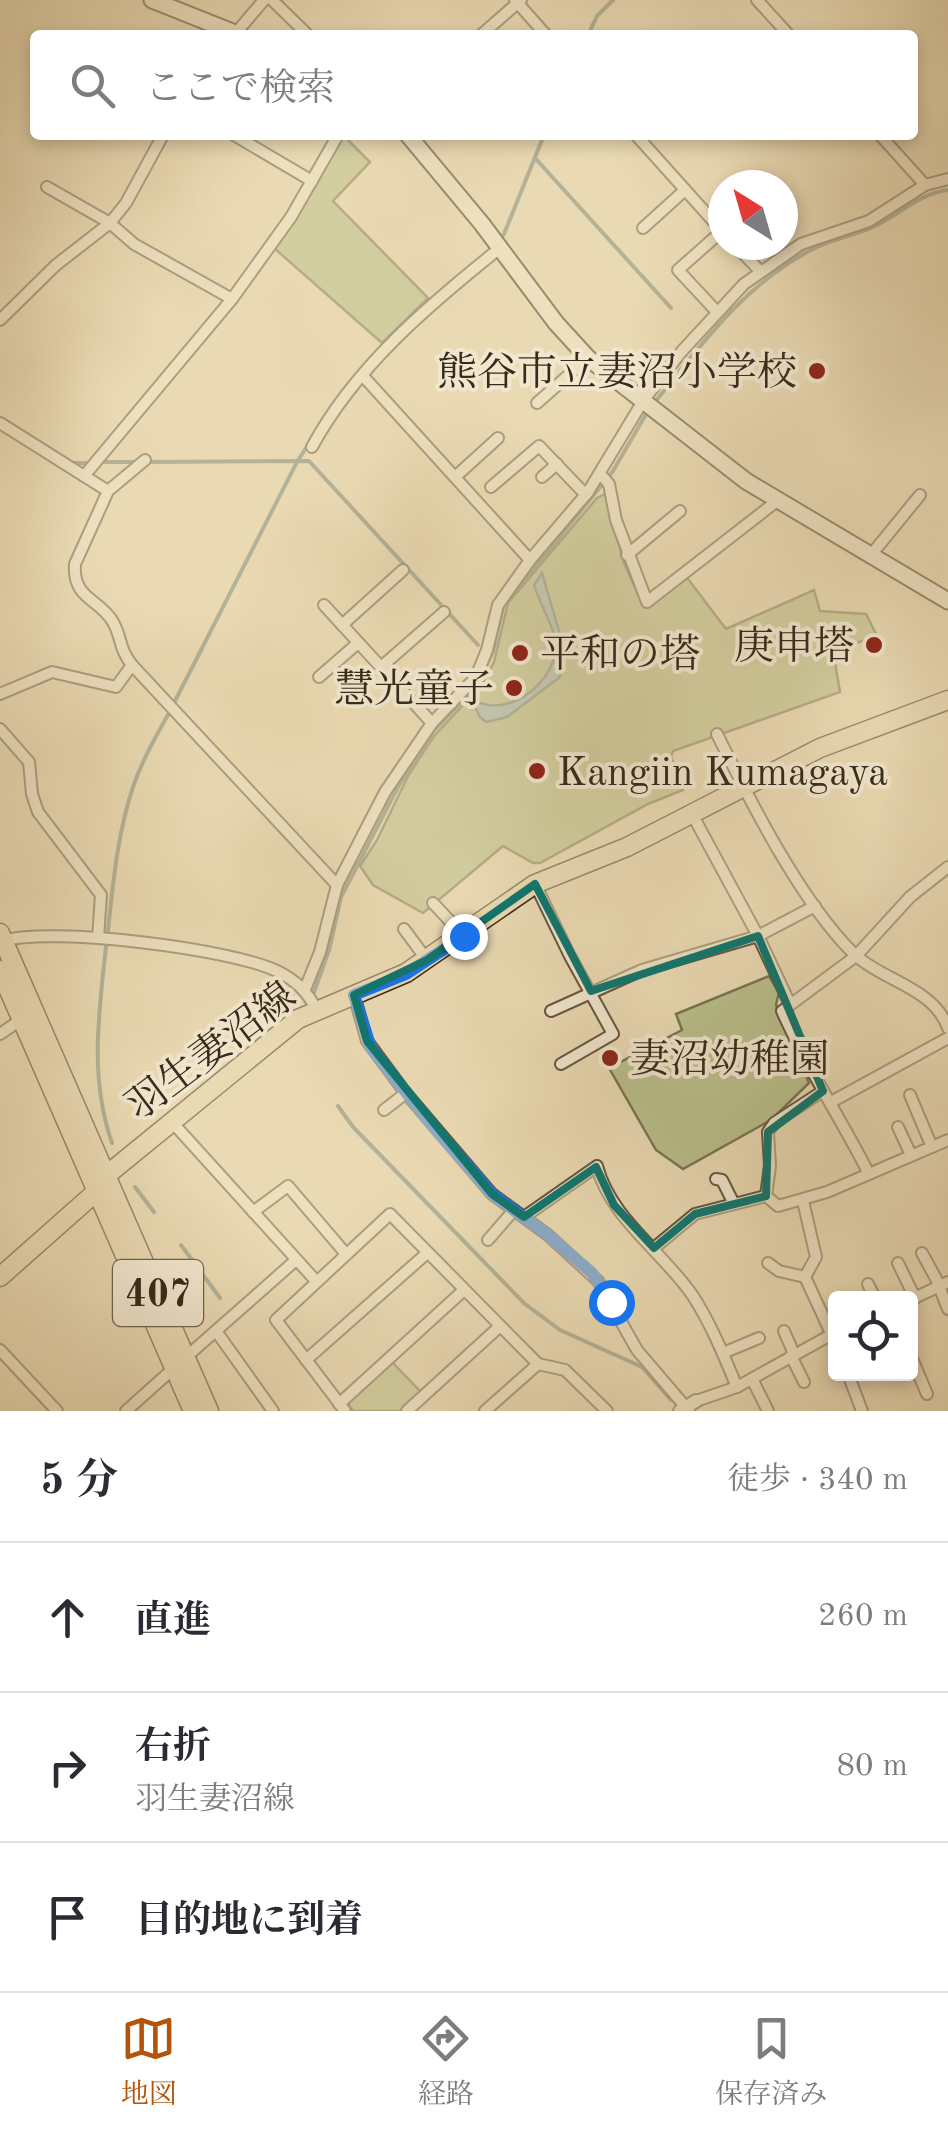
<!DOCTYPE html>
<html lang="ja">
<meta charset="utf-8">
<style>
:root{--surface:#fff;--page:#f7f7f7;--text:#2b2b33;--muted:#7c7c81;--line:#e1e1e2;--accent:#b45309}
body{margin:0;font-family:"Old Standard TT","Noto Serif JP",serif;background:var(--page);color:var(--text)}
.controls{position:absolute;right:30px;bottom:30px;display:grid;overflow:hidden;border-radius:10px;box-shadow:0 5px 15px #0003}
.controls button{width:90px;height:90px;display:grid;place-items:center;padding:0;border:0;border-bottom:2px solid var(--line);background:var(--surface);color:var(--text);font:50px sans-serif}
.compass{position:absolute;left:708px;top:170px;width:90px;height:90px;border-radius:50%;background:var(--surface);box-shadow:0 5px 15px #0003;rotate:323deg}
.stop{position:absolute;width:30px;height:30px;margin:-22px;border:8px solid #1a73e8;border-radius:50%;background:#fff}
.stop.end{background:#1a73e8;border-color:#fff;box-shadow:0 2px 10px #0008}
.list{margin:0;padding:0;list-style:none}
h2{display:flex;justify-content:space-between;align-items:center;height:130px;margin:0;padding:0 40px;font-size:42px}
h2 small{font-size:32px;font-weight:400;color:var(--muted)}
.list li{display:grid;grid-template-columns:65px 1fr auto;gap:30px;align-items:center;box-sizing:border-box;height:150px;padding:0 40px;border-top:2px solid var(--line)}
.list b{display:block;font-size:38px;white-space:nowrap}
.list p{margin:0;font-size:32px;white-space:nowrap;color:var(--muted)}
.list em{font-size:32px;font-style:normal;color:var(--muted)}
.icon{flex:none;width:55px;height:55px;fill:none;stroke:currentColor;stroke-width:2;stroke-linecap:round;stroke-linejoin:round}
.map{position:relative;flex:none;width:948px;height:1411px;overflow:hidden}
.search{position:absolute;background:var(--surface);box-shadow:0 5px 15px #0003;left:30px;right:30px;top:30px;height:110px;display:flex;align-items:center;gap:25px;box-sizing:border-box;padding:0 35px;border-radius:10px;color:var(--muted);font-size:38px}
.sheet{height:580px;background:var(--surface)}
nav{display:flex;justify-content:space-around;align-items:center;box-sizing:border-box;height:140px;border-top:2px solid var(--line);background:var(--surface);font-size:28px;color:var(--muted)}
nav a{display:grid;justify-items:center;gap:5px}
nav .on{color:var(--accent)}
.map>svg:first-child{display:block}
</style>
<div class="map">
<svg width="948" height="1411" viewBox="0 0 948 1411">
<rect width="100%" height="100%" fill="#eadab3"/>
<filter id="stains"><feTurbulence type="fractalNoise" baseFrequency=".002" numOctaves="4"/><feColorMatrix values="0 0 0 0 .2 0 0 0 0 .09 0 0 0 0 .02 0 0 0 .5 -.17"/></filter>
<radialGradient id="worn" r=".72"><stop offset=".6" stop-color="#630" stop-opacity="0"/><stop offset="1" stop-color="#630" stop-opacity=".3"/></radialGradient>
<g fill="#b9bf8b" stroke="#797453" stroke-width="2.5">
<path d="M343 135 370 162 333 201 428 298 382 343 274 248Z"/>
<path d="M605 494 624 563 644 607 685 575 726 629 814 590 820 611 866 614 877 636 833 651 840 692 673 751 671 756 683 790 648 804 540 863H533L503 846 423 913 373 885 360 866 377 840 408 776 434 736 482 685 494 662 508 603 597 498Z"/>
<path d="M769 976 779 992 776 1005 809 1083 771 1120 683 1169 656 1150 609 1068 682 1030 676 1014Z"/>
<path d="M392 1362 421 1392 401 1411H353L347 1402Z"/>
</g>
<path fill="#9ab9b5" stroke="#738077" stroke-width="2.5" d="M542 573 564 648 560 677 507 717 486 722 479 716 475 706 480 703C515 715 557 679 556 643 555 629 539 602 534 585Z"/>
<g fill="none" stroke-linecap="round" stroke-linejoin="round">
<g stroke="#738077" stroke-width="4">
<path d="M588 35 597 16 613 0"/>
<path d="M535 158 671 308"/>
<path d="M498 240 504 234 544 135"/>
<path d="M655 402C701 344 748 281 815 248 833 239 855 235 873 227 899 215 920 193 948 190"/>
<path d="M101 462H137"/>
<path d="M146 462 309 461 478 645"/>
<path d="M72 463H92"/>
<path d="M175 701 297 462 335 402"/>
<path d="M108 931C113 882 118 830 134 784 143 759 156 736 169 713"/>
<path d="M106 946C99 1013 89 1077 112 1143"/>
<path d="M314 992 329 950 341 897 398 787 434 730 478 685 493 651 503 607 613 471 649 409"/>
<path d="M338 1106 353 1127 525 1304 560 1330 642 1367 671 1400"/>
<path d="M135 1187 154 1212"/>
<path d="M181 1245 220 1298"/>
</g>
<defs>
<g id="minor">
<path d="M272 0 308 35"/>
<path d="M515 0 546 35"/>
<path d="M757 0 789 35"/>
<path d="M235 34 264 0"/>
<path d="M481 35 521 0"/>
<path d="M234 135 312 181"/>
<path d="M636 135 723 232"/>
<path d="M880 135 925 185"/>
<path d="M47 187 110 223 134 244 232 299"/>
<path d="M643 228 685 190"/>
<path d="M735 245 760 271"/>
<path d="M717 312 678 270 722 231"/>
<path d="M0 320 56 265 110 223 126 203 163 135"/>
<path d="M363 376 530 560"/>
<path d="M537 403 588 358"/>
<path d="M0 423 108 491 75 564C72 599 100 599 113 622 122 638 119 649 132 665L337 885"/>
<path d="M312 447C355 367 430 304 500 248"/>
<path d="M601 475 609 484 616 520 647 602 777 501"/>
<path d="M84 476 232 299 291 217 338 135"/>
<path d="M455 477 498 438"/>
<path d="M542 477 557 464"/>
<path d="M491 487 539 446 586 495"/>
<path d="M108 491 145 460"/>
<path d="M627 555 680 511"/>
<path d="M871 555 920 495"/>
<path d="M324 605 432 723"/>
<path d="M342 625 403 570"/>
<path d="M381 667 444 612"/>
<path d="M319 677 358 643"/>
<path d="M0 694 52 672 116 687 132 665"/>
<path d="M0 729 29 762 32 794 38 812 101 895 98 938"/>
<path d="M717 734C750 801 801 902 854 954 883 981 934 988 948 1028"/>
<path d="M692 814 758 936 790 1004"/>
<path d="M535 884 570 956 613 1034 561 1064"/>
<path d="M433 903 463 935"/>
<path d="M404 929 427 960"/>
<path d="M3 941C49 926 235 949 279 972 296 981 307 991 316 1009"/>
<path d="M305 989 320 952 337 885 385 792 432 723 476 677 487 650 498 605 530 560 588 492 643 401 682 351 744 284 801 244 869 221 925 185 948 179"/>
<path d="M354 995 367 1041 404 1091 492 1194 548 1235 598 1281 637 1350 689 1411"/>
<path d="M551 1011 642 970 758 936 815 906"/>
<path d="M0 1034 22 1019"/>
<path d="M910 1095 932 1147"/>
<path d="M833 1101 948 1038"/>
<path d="M384 1110 406 1093"/>
<path d="M172 1122 316 1281"/>
<path d="M898 1127 911 1155"/>
<path d="M868 1172C840 1117 807 1068 782 1011L856 956 910 897 948 867"/>
<path d="M716 1179 722 1180 733 1202"/>
<path d="M766 1196 770 1166 768 1132 774 1123 823 1091"/>
<path d="M803 1201 816 1257 805 1277 836 1344"/>
<path d="M253 1212 288 1186 346 1254"/>
<path d="M524 1217 597 1166C610 1218 663 1252 693 1296 711 1324 724 1356 737 1387"/>
<path d="M488 1240 514 1210"/>
<path d="M654 1248 695 1214 766 1196 778 1206 827 1192 948 1140"/>
<path d="M922 1253 940 1286"/>
<path d="M768 1263 779 1271 805 1277"/>
<path d="M898 1263 915 1298"/>
<path d="M868 1284 875 1298"/>
<path d="M939 1286 948 1309"/>
<path d="M910 1300 948 1282"/>
<path d="M216 1331 273 1411"/>
<path d="M784 1331 794 1354"/>
<path d="M0 1350 57 1411"/>
<path d="M723 1353 759 1338"/>
<path d="M910 1354 927 1394"/>
<path d="M791 1356 804 1382"/>
<path d="M185 1358 296 1260"/>
<path d="M306 1360 426 1254"/>
<path d="M848 1374 862 1411"/>
<path d="M752 1379 768 1411"/>
<path d="M696 1401 737 1387 836 1332"/>
<path d="M339 1404 464 1290"/>
<path d="M126 1411 174 1368"/>
<path d="M345 1411 276 1320 390 1214 538 1364 565 1370 607 1411"/>
<path d="M407 1411 499 1327"/>
<path d="M485 1411 538 1364"/>
</g>
<path id="tertiary" d="M680 1411 696 1401"/>
<g id="secondary">
<path d="M152 0 240 35"/>
<path d="M408 135 482 224 556 323 588 358 746 481 948 601"/>
</g>
<path id="primary" d="M0 1277 97 1191 108 1174 298 1019 406 973 535 884 627 847 820 748 948 700"/>
<g id="trunk">
<path d="M0 933 209 1411"/>
<path d="M0 970 193 1411"/>
</g>
</defs>
<use href="#minor" stroke="#655641" stroke-width="14"/>
<use href="#tertiary" stroke="#655641" stroke-width="16"/>
<use href="#secondary" stroke="#392a1b" stroke-width="19"/>
<use href="#primary" stroke="#392a1b" stroke-width="21"/>
<use href="#trunk" stroke="#392a1b" stroke-width="21"/>
<use href="#minor" stroke="#f1e7ce" stroke-width="10"/>
<use href="#tertiary" stroke="#f1e7ce" stroke-width="12"/>
<use href="#secondary" stroke="#f1e7ce" stroke-width="15"/>
<use href="#primary" stroke="#eadab3" stroke-width="18"/>
<use href="#trunk" stroke="#eadab3" stroke-width="18"/>
</g>
<g fill="none" stroke-linecap="round" stroke-linejoin="round">
<path stroke="#1a73e8" stroke-width="12" d="M464 936 406 974 354 995 371 1048 432 1125 492 1194 548 1235 592 1273 611 1302"/>
</g>
<path d="M0 0H948V1411H0ZM535 884 591 991 758 936 823 1091 768 1132 766 1196 695 1214 654 1248 614 1205 596 1167 524 1217 492 1194 367 1041 354 995 427 960Z" fill="#eadab3" fill-opacity=".55" fill-rule="evenodd"/>
<path fill="none" stroke="#0f766e" stroke-width="8" stroke-linejoin="round" d="M535 884 591 991 758 936 823 1091 768 1132 766 1196 695 1214 654 1248 614 1205 596 1167 524 1217 492 1194 367 1041 354 995 427 960Z"/>
<g fill="#8f2418" stroke="#f1e7ce" stroke-width="4">
<circle cx="817" cy="371" r="10"/>
<circle cx="874" cy="645" r="10"/>
<circle cx="520" cy="653" r="10"/>
<circle cx="514" cy="688" r="10"/>
<circle cx="537" cy="771" r="10"/>
<circle cx="610" cy="1058" r="10"/>
</g>
<g text-anchor="middle" stroke-width="8" stroke-linejoin="round" paint-order="stroke">
<rect fill="#f1e7ce" stroke="#706351" stroke-width="2.5" x="113" y="1260" width="90" height="66" rx="8"/>
<g font-size="38" font-weight="bold" fill="#392a1b">
<text x="158" y="1306">407</text>
</g>
<g font-size="40" fill="#392a1b" stroke="#f1e7ce" text-anchor="end">
<text x="797" y="385">熊谷市立妻沼小学校</text>
<text x="854" y="659">庚申塔</text>
<text x="540" y="667" text-anchor="start">平和の塔</text>
<text x="494" y="702">慧光童子</text>
<text x="557" y="785" text-anchor="start">Kangiin Kumagaya</text>
<text x="630" y="1072" text-anchor="start">妻沼幼稚園</text>
</g>
<g font-size="40" fill="#392a1b" stroke="#f1e7ce">
<text transform="translate(210 1050) rotate(-37)" y="14">羽生妻沼線</text>
</g>
</g>
<rect width="100%" height="100%" filter="url(#stains)"/>
<rect width="100%" height="100%" fill="url(#worn)"/>
</svg>
<div class="controls">
<button><svg class="icon" aria-label="locate" viewBox="0 0 24 24"><circle cx="12" cy="12" r="6"/><path d="M12 2v4M12 18v4M2 12h4M18 12h4"/></svg></button>
</div>
<svg class="compass" viewBox="-18 -18 36 36"><path d="M0-13l5 13h-10z" fill="#e53935"/><path d="M0 13l5-13h-10z" fill="#7c7c81"/></svg>
<div class="stop" style="left:611px;top:1302px"></div>
<div class="stop end" style="left:464px;top:936px"></div>
<div class="search"><svg class="icon" aria-label="search" viewBox="0 0 24 24"><circle cx="10" cy="10" r="6"/><path d="M15 15l6 6"/></svg>ここで検索</div>
</div>
<section class="sheet">
<h2>5 分<small>徒歩 · 340 m</small></h2>
<ul class="list">
<li><svg class="icon" aria-label="ahead" viewBox="0 0 24 24"><path d="M12 20V5M6 11l6-6 6 6"/></svg><div><b>直進</b></div><em>260 m</em></li>
<li><svg class="icon" aria-label="right" viewBox="0 0 24 24"><path d="M7 20v-9h11M14 6l5 5-5 5"/></svg><div><b>右折</b><p>羽生妻沼線</p></div><em>80 m</em></li>
<li><svg class="icon" aria-label="arrive" viewBox="0 0 24 24"><path d="M6 21V4h12l-3 4 3 4H6"/></svg><div><b>目的地に到着</b></div></li>
</ul>
</section>
<nav>
<a class="on"><svg class="icon" aria-label="map" viewBox="0 0 24 24"><path d="M3 6l6-2 6 2 6-2v14l-6 2-6-2-6 2zM9 4v14M15 6v14"/></svg>地図</a>
<a><svg class="icon" aria-label="directions" viewBox="0 0 24 24"><path d="M12 3l9 9-9 9-9-9zM9 14v-3h6M13 9l2 2-2 2"/></svg>経路</a>
<a><svg class="icon" aria-label="saved" viewBox="0 0 24 24"><path d="M7 4h10v16l-5-4-5 4z"/></svg>保存済み</a>
</nav>
